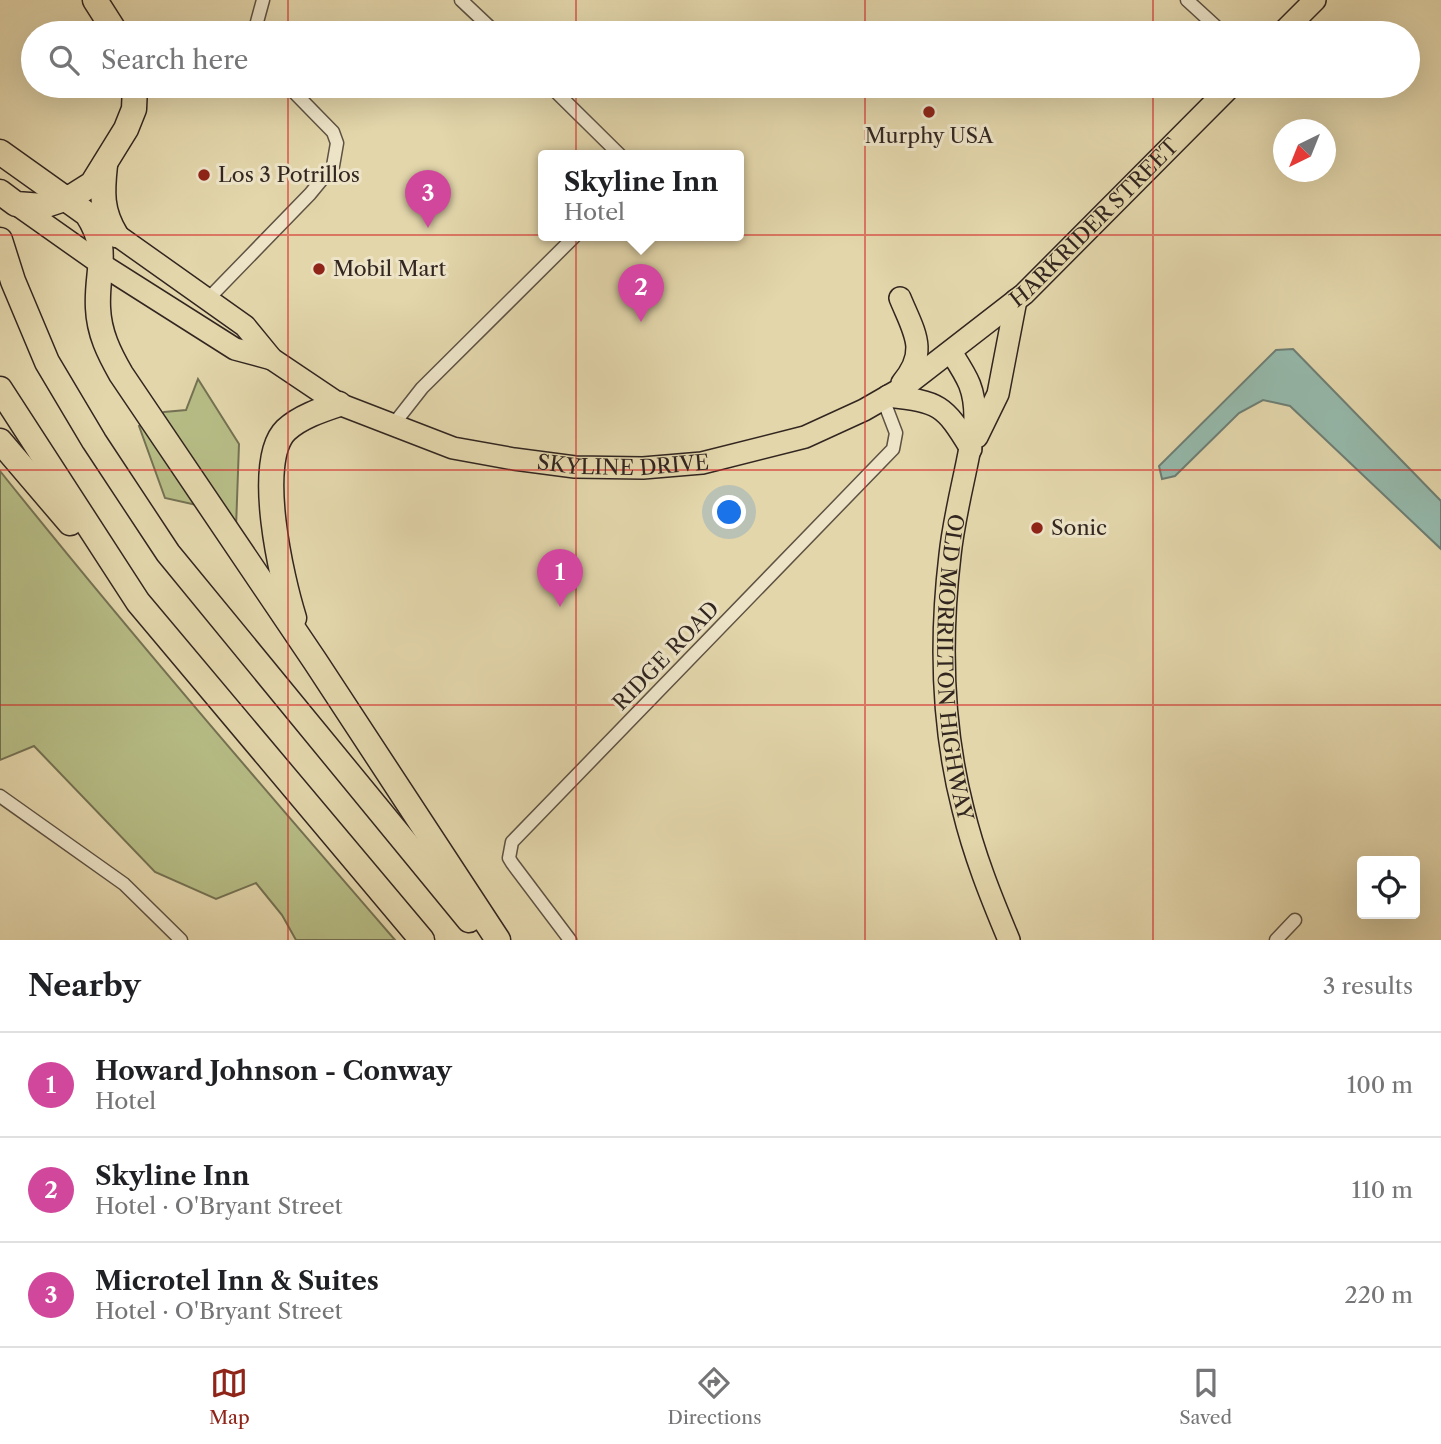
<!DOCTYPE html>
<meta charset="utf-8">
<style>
:root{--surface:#fff;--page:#f2f2f2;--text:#202124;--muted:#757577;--line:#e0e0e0;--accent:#8f2418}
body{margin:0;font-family:"Libre Caslon Text",serif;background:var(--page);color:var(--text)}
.controls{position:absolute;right:21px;bottom:21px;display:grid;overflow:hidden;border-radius:7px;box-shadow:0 7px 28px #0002}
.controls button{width:63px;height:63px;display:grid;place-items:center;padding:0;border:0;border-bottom:2px solid var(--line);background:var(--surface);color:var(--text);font:35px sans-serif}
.compass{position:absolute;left:1273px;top:119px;width:63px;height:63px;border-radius:50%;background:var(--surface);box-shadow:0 7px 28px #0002;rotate:223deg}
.you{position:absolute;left:730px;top:513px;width:24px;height:24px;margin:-18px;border:5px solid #fff;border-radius:50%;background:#1a73e8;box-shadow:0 0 0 10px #1a73e833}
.badge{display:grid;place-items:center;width:46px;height:46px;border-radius:50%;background:var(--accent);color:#fff;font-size:23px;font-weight:700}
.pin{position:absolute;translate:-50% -58px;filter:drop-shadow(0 2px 4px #0008)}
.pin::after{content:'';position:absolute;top:37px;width:24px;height:21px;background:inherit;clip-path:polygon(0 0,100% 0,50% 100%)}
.popup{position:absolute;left:538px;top:150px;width:206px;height:91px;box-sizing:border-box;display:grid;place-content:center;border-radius:7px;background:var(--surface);filter:drop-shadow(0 2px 5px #0005);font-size:23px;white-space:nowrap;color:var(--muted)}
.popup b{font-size:26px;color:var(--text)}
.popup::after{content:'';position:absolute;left:50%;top:100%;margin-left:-14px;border:14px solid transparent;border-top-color:var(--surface)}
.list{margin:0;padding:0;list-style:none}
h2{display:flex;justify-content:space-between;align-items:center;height:91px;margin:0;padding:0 28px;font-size:30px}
h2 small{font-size:23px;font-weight:400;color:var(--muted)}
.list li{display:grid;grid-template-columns:46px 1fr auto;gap:21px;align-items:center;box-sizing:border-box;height:105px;padding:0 28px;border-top:2px solid var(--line)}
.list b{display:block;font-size:26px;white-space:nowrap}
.list p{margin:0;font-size:23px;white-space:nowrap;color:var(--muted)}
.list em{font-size:23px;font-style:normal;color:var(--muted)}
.icon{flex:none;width:38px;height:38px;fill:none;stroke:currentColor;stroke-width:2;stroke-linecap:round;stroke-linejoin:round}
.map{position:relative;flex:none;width:1441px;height:940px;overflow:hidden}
.search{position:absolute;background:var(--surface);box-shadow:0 7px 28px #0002;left:21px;right:21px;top:21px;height:77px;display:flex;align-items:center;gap:18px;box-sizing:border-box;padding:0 24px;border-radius:38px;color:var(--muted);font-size:26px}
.sheet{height:406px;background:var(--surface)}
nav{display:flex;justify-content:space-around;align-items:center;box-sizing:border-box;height:98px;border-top:2px solid var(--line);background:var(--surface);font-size:19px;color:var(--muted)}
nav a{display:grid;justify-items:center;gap:4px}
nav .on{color:var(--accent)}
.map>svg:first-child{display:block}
</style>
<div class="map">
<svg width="1441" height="940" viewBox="0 0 1441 940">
<rect width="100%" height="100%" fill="#e3d6ab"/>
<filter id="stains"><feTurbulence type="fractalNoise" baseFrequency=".00286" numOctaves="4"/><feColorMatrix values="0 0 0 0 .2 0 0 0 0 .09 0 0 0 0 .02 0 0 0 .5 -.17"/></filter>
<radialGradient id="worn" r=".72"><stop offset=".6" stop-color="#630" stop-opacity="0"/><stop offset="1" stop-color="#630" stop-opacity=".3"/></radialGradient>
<g fill="#b7bd86" stroke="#747253" stroke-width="2">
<path d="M198 379 239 444 236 528 201 506 165 498 139 426 164 412 186 410Z"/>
<path d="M0 471C128 631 261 785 395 940H296L282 915 256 883 216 899 155 872 34 746 0 760Z"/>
</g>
<path fill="#95b9ac" stroke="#6d7e74" stroke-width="2" d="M1293 349 1441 501V549L1290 406 1263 400 1239 413 1175 476 1162 479 1159 466 1276 350Z"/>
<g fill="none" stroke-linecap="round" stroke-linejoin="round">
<defs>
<g id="street">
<path d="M461 0 496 33"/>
<path d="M1187 0 1223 33"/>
<path d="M254 33 263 0"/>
<path d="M550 86 621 156"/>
<path d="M207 300 310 194 333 166 337 143 333 132 288 86"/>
<path d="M393 425 422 388 575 236"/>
<path d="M0 796 124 884 181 940"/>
<path d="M570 940 512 863 509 858 512 842 893 449 896 433 883 399"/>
<path d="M1276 940 1295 920"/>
</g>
<g id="primary">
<path d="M1282 33 1315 0"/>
<path d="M16 204 101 264 235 349 272 359"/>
<path id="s1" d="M104 226 245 326 272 359 339 404 453 448 514 459 575 467 643 468 702 463 805 437 864 410 904 387 1024 294 1231 86"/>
<path d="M900 298C914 332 929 351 902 383"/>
<path id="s2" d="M951 352C967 377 975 388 975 418 969 464 955 508 950 555 940 639 942 727 963 809 974 855 991 897 1009 940"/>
<path d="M888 396C939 402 944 404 971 449"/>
<path d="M977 437 998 394 1016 300"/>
</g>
<g id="highway">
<path d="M95 0 116 33"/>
<path d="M0 152 87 214C111 251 96 269 98 308 99 333 109 353 121 374L315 661 498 940"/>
<path d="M105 165C102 192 101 211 116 235"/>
<path d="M0 192 16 204 43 206 73 196 92 184 126 129 134 109 135 86"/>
<path d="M0 240 13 281 47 362 94 441 168 553 469 920"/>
<path d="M0 389 138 602 422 940"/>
<path d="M0 441 70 523"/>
<path d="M294 618C282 580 254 461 286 430 300 417 321 410 339 404"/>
</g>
</defs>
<use href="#street" stroke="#5e5243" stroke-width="15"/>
<use href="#primary" stroke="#322620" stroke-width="24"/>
<use href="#highway" stroke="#322620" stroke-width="27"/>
<use href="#street" stroke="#ede4c8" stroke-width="12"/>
<use href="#primary" stroke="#e3d6ab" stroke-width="21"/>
<use href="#highway" stroke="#e3d6ab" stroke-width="24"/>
</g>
<path fill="none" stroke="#d62828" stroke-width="2" stroke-opacity="0.55" d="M288 0V33M576 0V33M865 0V33M1153 0V33M288 86V940M576 86V940M865 86V940M1153 86V940M0 235H1441M0 470H1441M0 705H1441"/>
<g fill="#8f2418" stroke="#ede4c8" stroke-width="2.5">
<circle cx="929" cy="112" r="7"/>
<circle cx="204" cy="175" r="7"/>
<circle cx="319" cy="269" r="7"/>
<circle cx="1037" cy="528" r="7"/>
</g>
<g text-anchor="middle" stroke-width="6" stroke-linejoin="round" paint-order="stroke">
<g font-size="21" fill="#322620" stroke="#ede4c8" text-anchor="start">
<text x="929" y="143" text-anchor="middle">Murphy USA</text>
<text x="218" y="182">Los 3 Potrillos</text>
<text x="333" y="276">Mobil Mart</text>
<text x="1051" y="535">Sonic</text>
</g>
<g font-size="21" fill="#322620" stroke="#ede4c8">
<text dy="7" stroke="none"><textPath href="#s1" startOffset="1138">HARKRIDER STREET</textPath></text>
<text dy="7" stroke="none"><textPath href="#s1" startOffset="590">SKYLINE DRIVE</textPath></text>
<text transform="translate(666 656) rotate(-46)" y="7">RIDGE ROAD</text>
<text dy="7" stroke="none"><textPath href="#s2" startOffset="324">OLD MORRILTON HIGHWAY</textPath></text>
</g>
</g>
<rect width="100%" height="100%" filter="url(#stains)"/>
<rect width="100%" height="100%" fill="url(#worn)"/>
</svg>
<div class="controls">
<button><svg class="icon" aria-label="locate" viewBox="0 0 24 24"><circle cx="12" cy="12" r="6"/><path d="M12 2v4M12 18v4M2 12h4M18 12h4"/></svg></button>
</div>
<svg class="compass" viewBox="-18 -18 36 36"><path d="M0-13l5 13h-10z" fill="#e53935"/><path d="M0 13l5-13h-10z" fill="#757577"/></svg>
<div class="you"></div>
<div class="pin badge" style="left:560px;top:607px;background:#d1479c">1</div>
<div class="pin badge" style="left:641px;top:322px;background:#d1479c">2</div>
<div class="popup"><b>Skyline Inn</b>Hotel</div>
<div class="pin badge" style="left:428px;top:228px;background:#d1479c">3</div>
<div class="search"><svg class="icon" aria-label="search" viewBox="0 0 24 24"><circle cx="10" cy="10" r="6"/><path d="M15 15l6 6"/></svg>Search here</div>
</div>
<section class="sheet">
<h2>Nearby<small>3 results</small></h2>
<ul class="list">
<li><span class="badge" style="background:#d1479c">1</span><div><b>Howard Johnson - Conway</b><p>Hotel</p></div><em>100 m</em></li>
<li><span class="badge" style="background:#d1479c">2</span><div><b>Skyline Inn</b><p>Hotel · O'Bryant Street</p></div><em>110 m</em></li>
<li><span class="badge" style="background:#d1479c">3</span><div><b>Microtel Inn &amp; Suites</b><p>Hotel · O'Bryant Street</p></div><em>220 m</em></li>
</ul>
</section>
<nav>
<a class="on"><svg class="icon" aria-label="map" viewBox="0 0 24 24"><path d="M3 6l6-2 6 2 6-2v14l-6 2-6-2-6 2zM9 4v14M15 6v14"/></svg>Map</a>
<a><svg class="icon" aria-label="directions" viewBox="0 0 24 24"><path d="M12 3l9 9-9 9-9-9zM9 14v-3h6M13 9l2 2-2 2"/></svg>Directions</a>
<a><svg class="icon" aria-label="saved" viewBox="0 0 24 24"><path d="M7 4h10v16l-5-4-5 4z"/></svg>Saved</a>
</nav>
